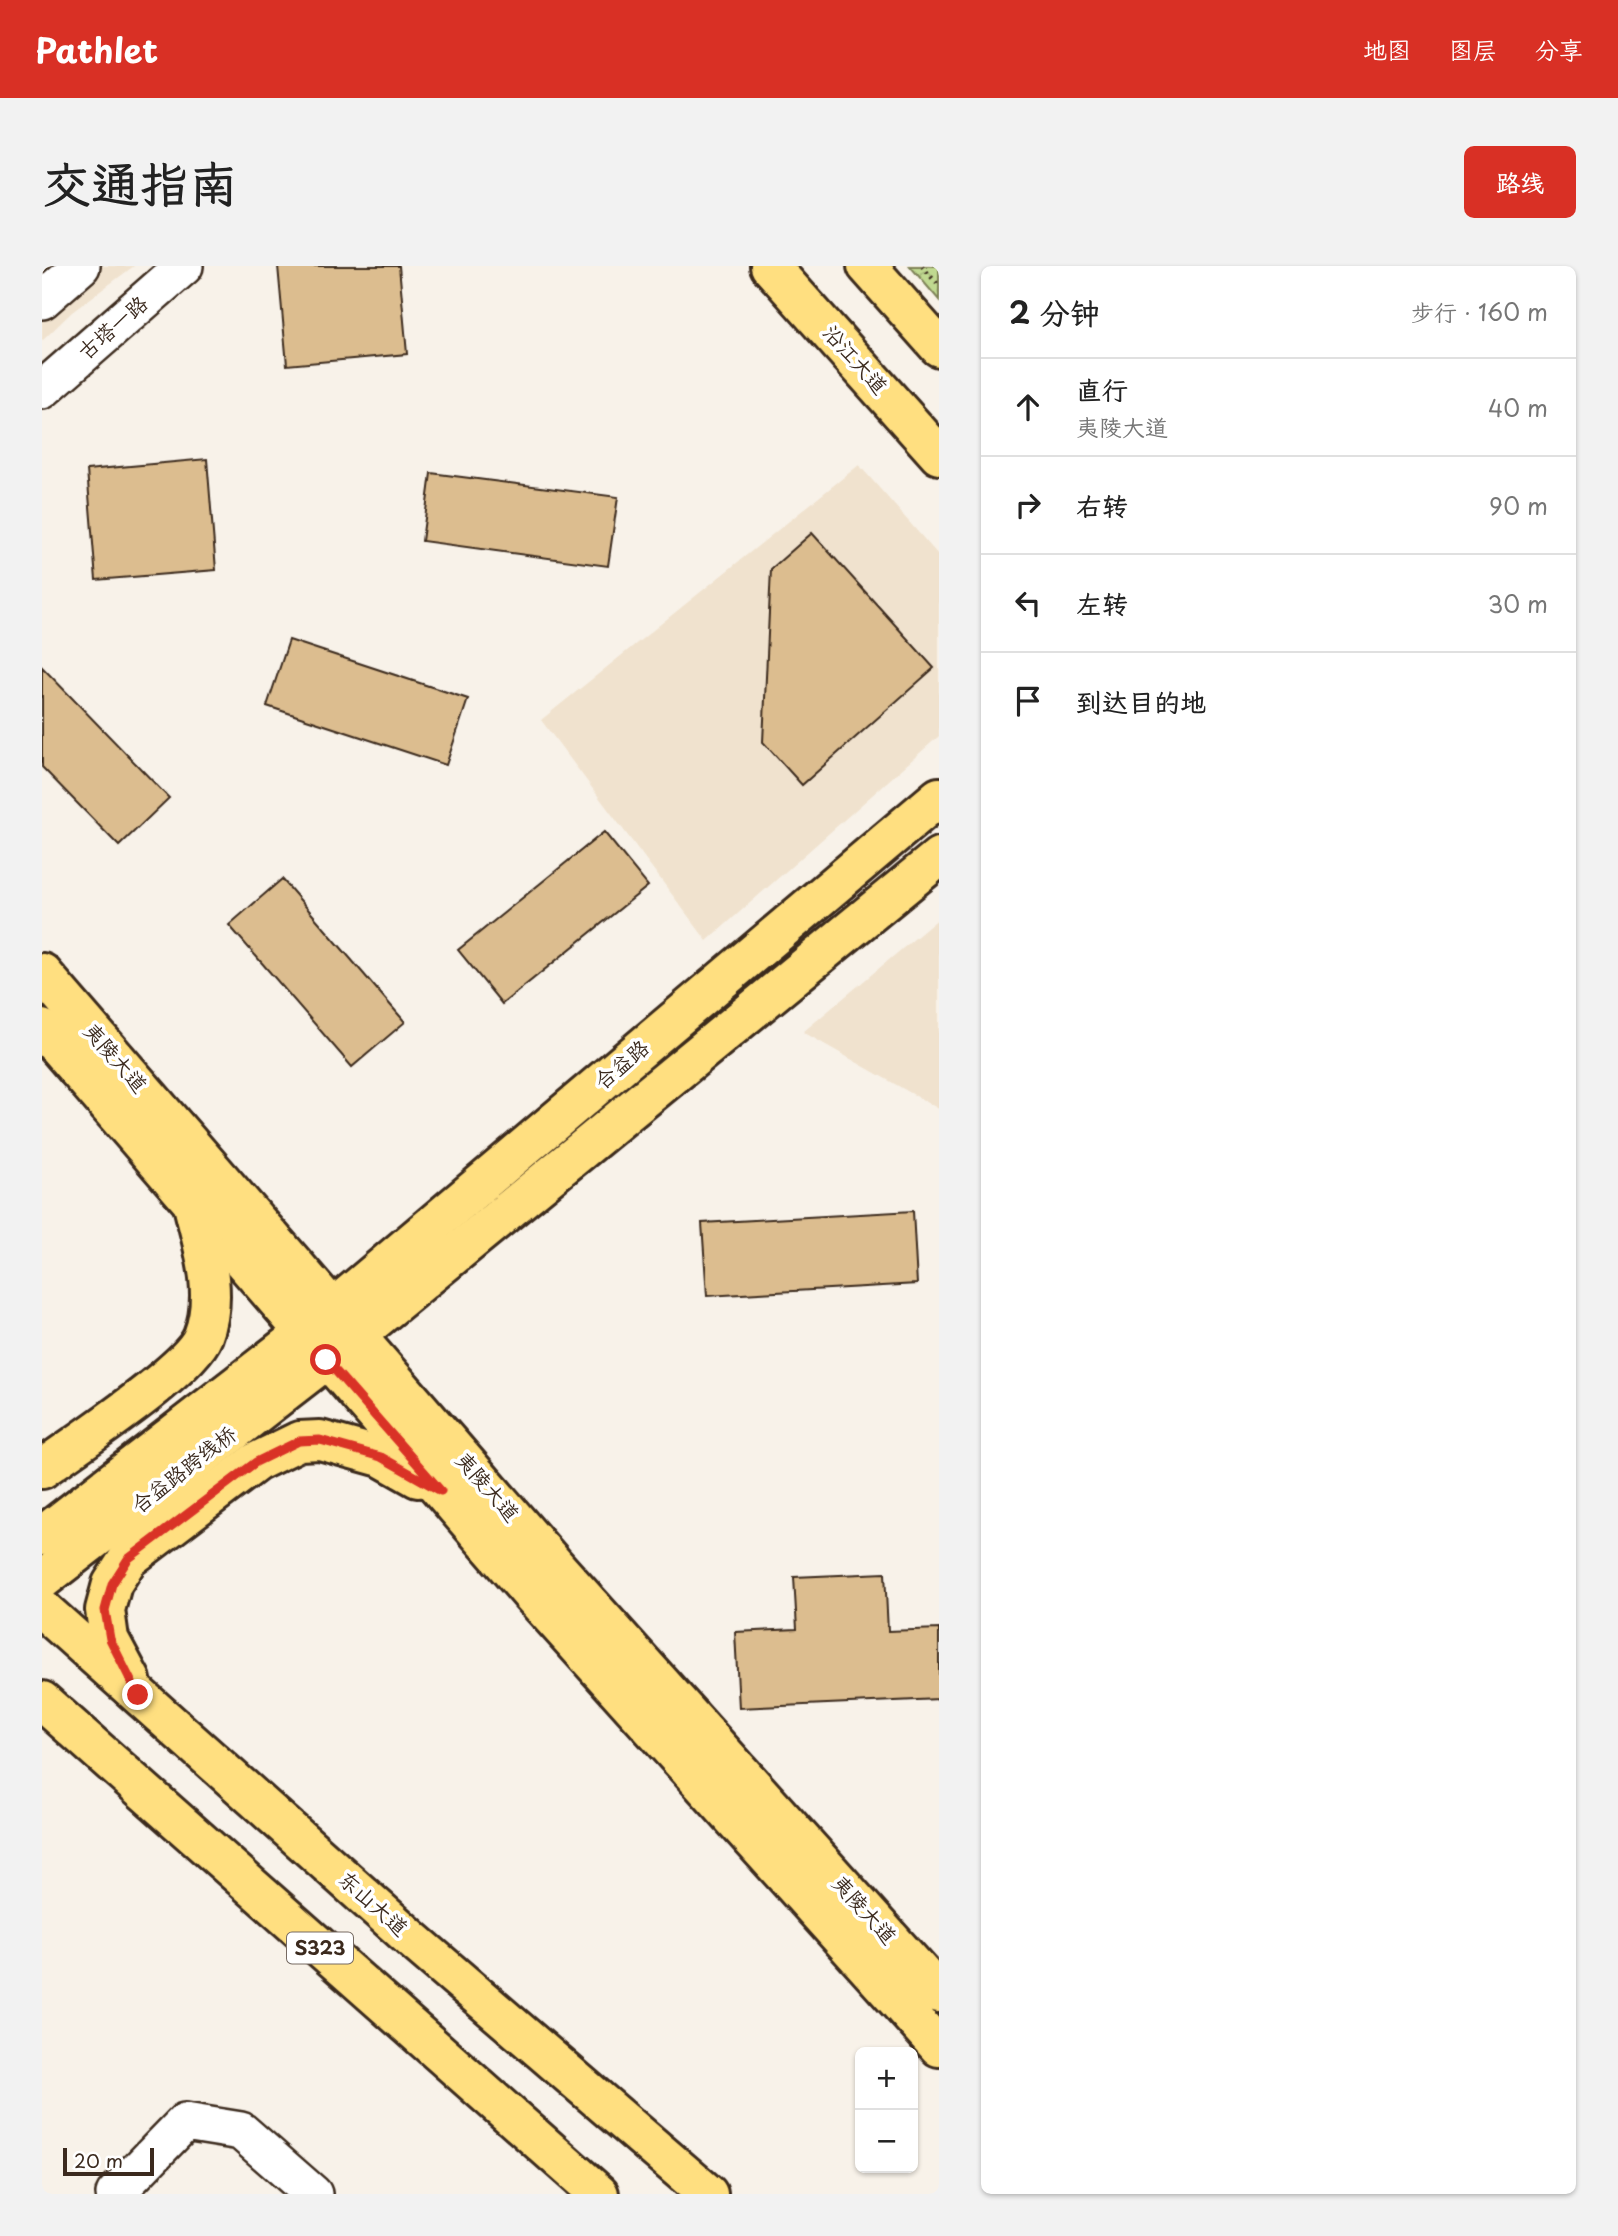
<!DOCTYPE html>
<html lang="zh">
<meta charset="utf-8">
<style>
:root{--surface:#fff;--page:#f2f2f2;--text:#222;--muted:#767676;--line:#e0e0e0;--accent:#d93025}
body{margin:0;font-family:"Playpen Sans","LXGW WenKai TC",sans-serif;background:var(--page);color:var(--text)}
.controls{position:absolute;right:21px;bottom:21px;display:grid;overflow:hidden;border-radius:10px;box-shadow:0 2px 5px #0004}
.controls button{width:63px;height:63px;display:grid;place-items:center;padding:0;border:0;border-bottom:2px solid var(--line);background:var(--surface);color:var(--text);font:35px sans-serif}
.scale{position:absolute;left:21px;bottom:18px;width:91px;box-sizing:border-box;padding-left:7px;border:4px solid #3b2a1e;border-top:0;font-size:19px;line-height:24px;white-space:nowrap;color:#3b2a1e;-webkit-text-stroke:5px #fff;paint-order:stroke}
.stop{position:absolute;width:21px;height:21px;margin:-16px;border:5px solid #d93025;border-radius:50%;background:#fff}
.stop.end{background:#d93025;border-color:#fff;box-shadow:0 2px 7px #0008}
.list{margin:0;padding:0;list-style:none}
h2{display:flex;justify-content:space-between;align-items:center;height:91px;margin:0;padding:0 28px;font-size:30px}
h2 small{font-size:23px;font-weight:400;color:var(--muted)}
.list li{display:grid;grid-template-columns:46px 1fr auto;gap:21px;align-items:center;box-sizing:border-box;height:98px;padding:0 28px;border-top:2px solid var(--line)}
.list b{display:block;font-size:26px;white-space:nowrap}
.list p{margin:0;font-size:23px;white-space:nowrap;color:var(--muted)}
.list em{font-size:23px;font-style:normal;color:var(--muted)}
.icon{flex:none;width:38px;height:38px;fill:none;stroke:currentColor;stroke-width:2;stroke-linecap:round;stroke-linejoin:round}
.map{position:relative;flex:none;width:897px;height:1928px;overflow:hidden;border-radius:10px}
header{display:flex;align-items:center;gap:42px;box-sizing:border-box;height:98px;padding:0 35px;background:var(--accent);color:#fff}
header strong{font-size:33px}
nav{display:flex;gap:38px;margin-inline-start:auto;font-size:24px}
.intro{display:flex;align-items:center;justify-content:space-between;box-sizing:border-box;height:168px;padding:0 42px}
h1{margin:0;font-size:49px}
.button{padding:18px 32px;border-radius:10px;background:var(--accent);color:#fff;font-size:24px;font-weight:700}
main{display:flex;gap:42px;padding:0 42px}
aside{flex:1;background:var(--surface);border-radius:10px;box-shadow:0 2px 5px #0004}
.map>svg:first-child{display:block}
</style>
<header>
<strong>Pathlet</strong>
<nav><a>地图</a><a>图层</a><a>分享</a></nav>
</header>
<div class="intro"><h1>交通指南</h1><a class="button">路线</a></div>
<main>
<div class="map">
<svg width="897" height="1928" viewBox="0 0 897 1928">
<defs>
<pattern id="park-crowns" width="20" height="18" patternUnits="userSpaceOnUse" patternTransform="scale(1.75)"><rect width="20" height="18" fill="#c0d990"/><path d="M2 6a3 3 0 1 1 6 0M12 15a3 3 0 1 1 6 0" fill="none" stroke="#a6ba7c"/></pattern>
</defs>
<rect width="100%" height="100%" fill="#f8f2e9"/>
<filter id="ink" filterUnits="userSpaceOnUse"><feTurbulence type="fractalNoise" baseFrequency=".0143" numOctaves="2"/><feDisplacementMap in="SourceGraphic" scale="14" xChannelSelector="R" yChannelSelector="G"/><feConvolveMatrix kernelMatrix="1 2 1 2 8 2 1 2 1" color-interpolation-filters="sRGB"/></filter>
<g filter="url(#ink)">
<g fill="#f0e2ce">
<path d="M0 0H92L30 46 0 75Z"/>
<path d="M817 199 897 290V470L665 675 499 454Z"/>
<path d="M897 652V843L761 766Z"/>
</g>
<path fill="url(#park-crowns)" stroke="#7e8257" stroke-width="2" d="M868 0H897V34Z"/>
<g fill="#dcbd8f" stroke="#3b2a1e" stroke-width="2">
<path d="M236 0H357L365 88 245 99Z"/>
<path d="M165 193 174 304 54 314 45 204Z"/>
<path d="M389 207 576 231 566 300 380 275Z"/>
<path d="M770 267 892 402 760 519 721 476 729 303Z"/>
<path d="M247 374 426 433 404 499 225 440Z"/>
<path d="M0 401 127 532 77 580 0 501Z"/>
<path d="M562 566 606 620 460 738 416 684Z"/>
<path d="M240 613 363 756 310 801 187 659Z"/>
<path d="M871 945 875 1018 665 1030 660 957Z"/>
<path d="M843 1307 846 1365 897 1363V1433L697 1442 693 1366 755 1363 752 1311Z"/>
</g>
<g fill="none" stroke-linecap="round" stroke-linejoin="round">
<defs>
<g id="minor">
<path d="M0 34 39 0"/>
<path d="M0 124 142 0"/>
<path d="M73 1928 143 1856 199 1865 271 1928"/>
</g>
<g id="major">
<path d="M728 0 897 189"/>
<path d="M825 0 897 81"/>
<path d="M0 707 517 1304 897 1727"/>
<path d="M0 763 489 1328 897 1781"/>
<path d="M0 1203C34 1178 148 1104 161 1070 177 1028 162 984 152 943"/>
<path d="M0 1270 262 1067 897 531"/>
<path d="M0 1314 284 1094 897 591"/>
<path d="M0 1343 372 1675 666 1928"/>
<path d="M89 1414 67 1373 63 1344 70 1318 86 1293 214 1196 257 1175 278 1174 339 1191 376 1212"/>
<path d="M0 1435 557 1928"/>
</g>
</defs>
<use href="#minor" stroke="#3b2a1e" stroke-width="42"/>
<use href="#major" stroke="#3b2a1e" stroke-width="44"/>
<path stroke="#3b2a1e" stroke-width="4.5" stroke-dasharray="2 5" stroke-linecap="butt" d="M880 0 897 20"/>
<use href="#minor" stroke="#fff" stroke-width="37"/>
<use href="#major" stroke="#ffdf80" stroke-width="38"/>
</g>
</g>
<g fill="none" stroke-linecap="round" stroke-linejoin="round" filter="url(#ink)">
<path stroke="#d93025" stroke-width="9" d="M96 1429 68 1373 63 1344 70 1318 86 1293 214 1196 257 1175 278 1174 339 1191 399 1225 284 1094"/>
</g>
<g text-anchor="middle" stroke-width="7" stroke-linejoin="round" paint-order="stroke">
<rect fill="#fff" stroke="#766a62" stroke-width="2" x="245" y="1666.5" width="66" height="31" rx="5"/>
<g font-size="19" font-weight="bold" fill="#3b2a1e">
<text x="278" y="1689">S323</text>
</g>
<g font-size="21" fill="#3b2a1e" stroke="#fff">
<text transform="translate(71 62) rotate(-41)" y="7">古塔一路</text>
<text transform="translate(813 94) rotate(48)" y="7">沿江大道</text>
<text transform="translate(73 792) rotate(49)" y="7">夷陵大道</text>
<text transform="translate(580 799) rotate(-40)" y="7">合益路</text>
<text transform="translate(142 1204) rotate(-38)" y="7">合益路跨线桥</text>
<text transform="translate(445 1221) rotate(49)" y="7">夷陵大道</text>
<text transform="translate(331 1638) rotate(42)" y="7">东山大道</text>
<text transform="translate(822 1644) rotate(48)" y="7">夷陵大道</text>
</g>
</g>
</svg>
<div class="controls">
<button>+</button>
<button>−</button>
</div>
<div class="scale">20 m</div>
<div class="stop" style="left:284px;top:1094px"></div>
<div class="stop end" style="left:96px;top:1429px"></div>
</div>
<aside>
<h2>2 分钟<small>步行 · 160 m</small></h2>
<ul class="list">
<li><svg class="icon" aria-label="ahead" viewBox="0 0 24 24"><path d="M12 20V5M6 11l6-6 6 6"/></svg><div><b>直行</b><p>夷陵大道</p></div><em>40 m</em></li>
<li><svg class="icon" aria-label="right" viewBox="0 0 24 24"><path d="M7 20v-9h11M14 6l5 5-5 5"/></svg><div><b>右转</b></div><em>90 m</em></li>
<li><svg class="icon" aria-label="left" viewBox="0 0 24 24"><path d="M17 20v-9H6M10 6l-5 5 5 5"/></svg><div><b>左转</b></div><em>30 m</em></li>
<li><svg class="icon" aria-label="arrive" viewBox="0 0 24 24"><path d="M6 21V4h12l-3 4 3 4H6"/></svg><div><b>到达目的地</b></div></li>
</ul>
</aside>
</main>
